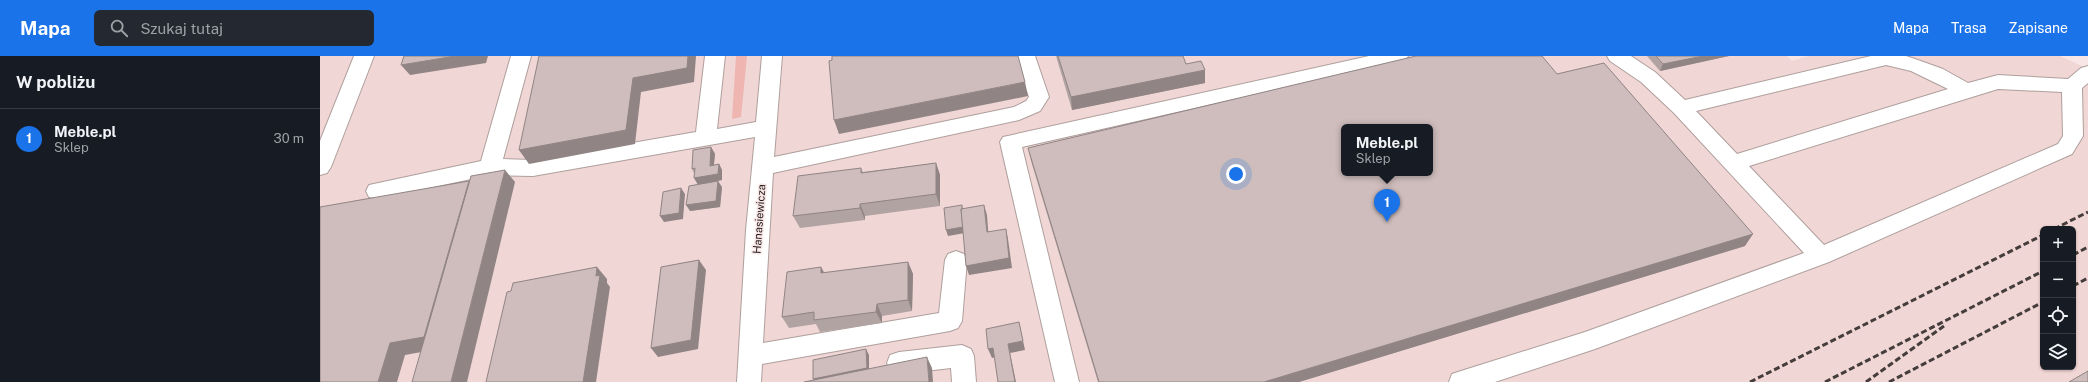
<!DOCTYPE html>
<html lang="pl">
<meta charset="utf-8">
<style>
:root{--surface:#171b24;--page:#242831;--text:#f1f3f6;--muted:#9ea1a6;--line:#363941;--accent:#1a73e8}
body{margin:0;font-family:"Public Sans",sans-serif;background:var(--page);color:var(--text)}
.controls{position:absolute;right:12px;bottom:12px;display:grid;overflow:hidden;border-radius:6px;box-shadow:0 1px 3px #0004}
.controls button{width:36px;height:36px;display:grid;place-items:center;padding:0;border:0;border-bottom:1px solid var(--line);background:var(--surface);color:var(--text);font:20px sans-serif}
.you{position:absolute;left:916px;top:118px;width:14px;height:14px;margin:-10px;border:3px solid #fff;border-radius:50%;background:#1a73e8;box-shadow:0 0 0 6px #1a73e833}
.badge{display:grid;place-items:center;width:26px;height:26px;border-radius:50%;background:var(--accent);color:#fff;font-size:13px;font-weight:700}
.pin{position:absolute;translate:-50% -33px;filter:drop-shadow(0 1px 2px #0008)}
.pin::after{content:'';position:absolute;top:21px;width:14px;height:12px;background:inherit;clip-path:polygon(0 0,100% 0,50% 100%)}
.popup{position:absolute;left:1021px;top:68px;width:92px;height:52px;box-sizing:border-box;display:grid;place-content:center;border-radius:6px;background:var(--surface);filter:drop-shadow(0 1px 3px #0005);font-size:13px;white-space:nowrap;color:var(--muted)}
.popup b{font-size:15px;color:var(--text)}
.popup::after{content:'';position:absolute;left:50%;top:100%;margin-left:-8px;border:8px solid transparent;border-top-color:var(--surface)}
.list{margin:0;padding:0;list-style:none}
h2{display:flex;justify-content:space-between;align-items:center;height:52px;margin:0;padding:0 16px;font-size:17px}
h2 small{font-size:13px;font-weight:400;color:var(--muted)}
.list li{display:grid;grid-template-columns:26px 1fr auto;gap:12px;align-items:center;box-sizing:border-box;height:60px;padding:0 16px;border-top:1px solid var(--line)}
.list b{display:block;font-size:15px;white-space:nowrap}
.list p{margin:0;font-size:13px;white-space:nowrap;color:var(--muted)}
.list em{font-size:13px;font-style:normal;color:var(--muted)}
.icon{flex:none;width:22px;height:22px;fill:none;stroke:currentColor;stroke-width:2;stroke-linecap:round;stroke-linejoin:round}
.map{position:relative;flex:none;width:1768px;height:326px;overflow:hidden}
header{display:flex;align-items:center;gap:24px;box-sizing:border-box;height:56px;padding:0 20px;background:var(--accent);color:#fff}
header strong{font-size:19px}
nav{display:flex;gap:22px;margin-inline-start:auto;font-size:14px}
.search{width:280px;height:36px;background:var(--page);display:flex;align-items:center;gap:10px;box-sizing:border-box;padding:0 14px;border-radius:6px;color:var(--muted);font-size:15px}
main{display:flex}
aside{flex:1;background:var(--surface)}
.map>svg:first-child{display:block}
</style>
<header>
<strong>Mapa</strong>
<div class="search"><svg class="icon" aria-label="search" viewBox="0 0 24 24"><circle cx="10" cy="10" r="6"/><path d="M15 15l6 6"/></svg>Szukaj tutaj</div>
<nav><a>Mapa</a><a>Trasa</a><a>Zapisane</a></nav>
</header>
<main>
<aside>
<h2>W pobliżu<small></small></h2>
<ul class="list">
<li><span class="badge">1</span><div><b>Meble.pl</b><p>Sklep</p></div><em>30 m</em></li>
</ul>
</aside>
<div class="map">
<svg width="1768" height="326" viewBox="0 0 1768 326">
<rect width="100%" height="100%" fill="#f7e6e5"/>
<path fill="#f0d6d4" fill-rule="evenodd" d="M0 0H1467L1472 5 1488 0H1740L1768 13V326H0ZM1024 71H1110V117H1024ZM1723 173H1753V311H1723Z"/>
<path fill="#eeb5b1" d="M416 0H427L421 61 412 63Z"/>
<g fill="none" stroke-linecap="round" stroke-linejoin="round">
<defs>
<g id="minor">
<path d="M34 0H54L11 111 7 117 0 119V85Z"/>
<path d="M191 0H211L183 103 213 104 376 76 385 0H405L397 73 436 66 442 0H462L454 101 694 51 706 45 709 41 695 0H715L729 41 720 55 699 64 453 117 443 287 619 257 625 204 628 198 636 195 644 198 647 204 642 265 638 272 630 275 442 308 441 326H417L426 174 435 81 213 120 170 119 57 143 49 141 46 135 49 129 161 105Z"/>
<path d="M1049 0H1088L1085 5 1078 6 702 91 759 326H735L680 86 683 81Z"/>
<path d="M1287 0H1311L1335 16 1365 44 1551 0H1586L1595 3 1623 13 1648 27 1678 19 1748 23 1761 12 1768 10V27L1762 32 1763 80 1752 98 1509 206 1275 293 1175 326H1129L1132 318 1141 315 1265 276 1484 197 1354 57 1321 26 1290 5ZM1566 9 1591 15 1628 33 1417 98 1376 55ZM1678 33 1742 36 1743 80 1738 88 1504 189 1429 110Z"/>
<path d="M642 289 651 293 654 300 656 326H632L631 312 579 318 570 315 567 307 570 299 579 296Z"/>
</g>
</defs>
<use href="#minor" stroke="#ae9f9d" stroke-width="2"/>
<use href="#minor" fill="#fff" fill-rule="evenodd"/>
<g stroke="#453d3c" stroke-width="3" stroke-dasharray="6 3" stroke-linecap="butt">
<path d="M1734 173 1768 156"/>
<path d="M1753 199 1768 191"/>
<path d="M1753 230 1768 222"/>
<path d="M1430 326 1723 179"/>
<path d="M1505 326 1723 215"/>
<path d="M1546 326 1624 270"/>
<path d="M1569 326 1723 246"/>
</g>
</g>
<g fill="#b1a3a2">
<path d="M736 0H863L866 8 885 27 752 54Z"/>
<path d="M1327 0H1409L1340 15Z"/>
<path d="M1237 18 1425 190 979 326H778L711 105 708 92Z"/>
<path d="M391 91 395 98 394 109 399 108 402 114V124L382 128 402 131 400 151 370 155 378 128 374 117 372 113Z"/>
<path d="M616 107 620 119V150L545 160V164L480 172 473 160 541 112 543 116Z"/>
<path d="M588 206 593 218 592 255 562 260V267L500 276 496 268 469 272 462 261 505 217Z"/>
</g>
<g fill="#908484">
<path d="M135 0H168L166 7 90 19 81 9Z"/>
<path d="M368 0H376L374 26 321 36 315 88 209 108 199 94 313 22Z"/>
<path d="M1383 0H1409L1340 15 1343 8Z"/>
<path d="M885 14V27L752 54 751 41Z"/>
<path d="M705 26 708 40 519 78 514 64Z"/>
<path d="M391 91 395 98 393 116 390 110Z"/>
<path d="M616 107 620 119V150L616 138Z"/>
<path d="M399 108 402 114V124L378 129 374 122Z"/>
<path d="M185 114 195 126 147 326H131Z"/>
<path d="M149 125 161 139 118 293 85 299 77 326H58L70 287Z"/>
<path d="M398 125 402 131 400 151 370 155 366 149Z"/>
<path d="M361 132 365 138 363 163 344 166 340 160Z"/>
<path d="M540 148 545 160V164L540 152Z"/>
<path d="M642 149 643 155 645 177 628 180 626 174Z"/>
<path d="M664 149 667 159 669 186 667 176Z"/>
<path d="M686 173 688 183 692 212 649 219 646 210Z"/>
<path d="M1433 178 1425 190 979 326H944Z"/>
<path d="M379 204 386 214 378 293 338 301 331 292Z"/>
<path d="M588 206 593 218 592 255 588 244Z"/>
<path d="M277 211 287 223V227L290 231 276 326H263Z"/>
<path d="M501 211 508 223 501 217Z"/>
<path d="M557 248 562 260V267L556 256Z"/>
<path d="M699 266 705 294 690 297 696 326H695L688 288Z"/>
<path d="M673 292 676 301 672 302 668 293Z"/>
<path d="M546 293 549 299V318L495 326 493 323Z"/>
<path d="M607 301 612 312 613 326H609Z"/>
</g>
<g fill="#cebdbc" stroke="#908484" fill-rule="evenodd">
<path d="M84 0H135L81 9Z"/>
<path d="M219 0H368L367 12 313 22 306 74 199 94Z"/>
<path d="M512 0H698L705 26 514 64 509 5 512 4Z"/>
<path d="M738 0H863L866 8 881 5 885 14 751 41Z"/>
<path d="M1096 0H1222L1237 18 1284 7 1433 178 944 326H779L708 92ZM1024 71H1110V117H1024Z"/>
<path d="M1336 0H1383L1343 8Z"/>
<path d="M391 91 390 110 399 108 398 118 374 122 375 112 372 113 373 94Z"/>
<path d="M616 107V138L540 148V152L473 160 478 120 541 112V117Z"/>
<path d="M185 114 131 326H92L151 120Z"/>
<path d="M149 125 104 281 70 287 58 326H0V151Z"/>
<path d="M398 125 396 145 366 149 369 130Z"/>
<path d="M361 132 359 157 340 160 343 136Z"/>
<path d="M642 149V153H641L643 171 626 174 624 152Z"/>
<path d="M664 149 667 176 686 173 689 202 646 210 641 153Z"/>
<path d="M379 204 371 284 331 292 341 211Z"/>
<path d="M588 206V244L557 248 556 256 494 264V256L462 261 467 216 501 211V217Z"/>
<path d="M277 211 276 220 280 219 263 326H166L187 236 191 235 193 227Z"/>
<path d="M699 266 703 285 688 288 695 326H678L673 292 668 293 666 273Z"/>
<path d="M546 293 547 312 493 323V304Z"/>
<path d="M607 301 609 326H484Z"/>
<path d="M1768 315V326H1749Z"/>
</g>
<g text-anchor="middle" stroke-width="3" stroke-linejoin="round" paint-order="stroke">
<g font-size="11" fill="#1f1918" stroke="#f7e6e5">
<text transform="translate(439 163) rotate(-86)" y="4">Hanasiewicza</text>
</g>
</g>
</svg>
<div class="controls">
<button>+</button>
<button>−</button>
<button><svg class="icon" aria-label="locate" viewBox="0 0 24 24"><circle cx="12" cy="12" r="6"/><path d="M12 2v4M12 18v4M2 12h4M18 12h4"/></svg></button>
<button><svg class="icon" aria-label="layers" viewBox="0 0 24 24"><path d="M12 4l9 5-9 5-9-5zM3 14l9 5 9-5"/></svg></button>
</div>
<div class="you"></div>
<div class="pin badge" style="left:1067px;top:166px">1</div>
<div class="popup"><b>Meble.pl</b>Sklep</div>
</div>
</main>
